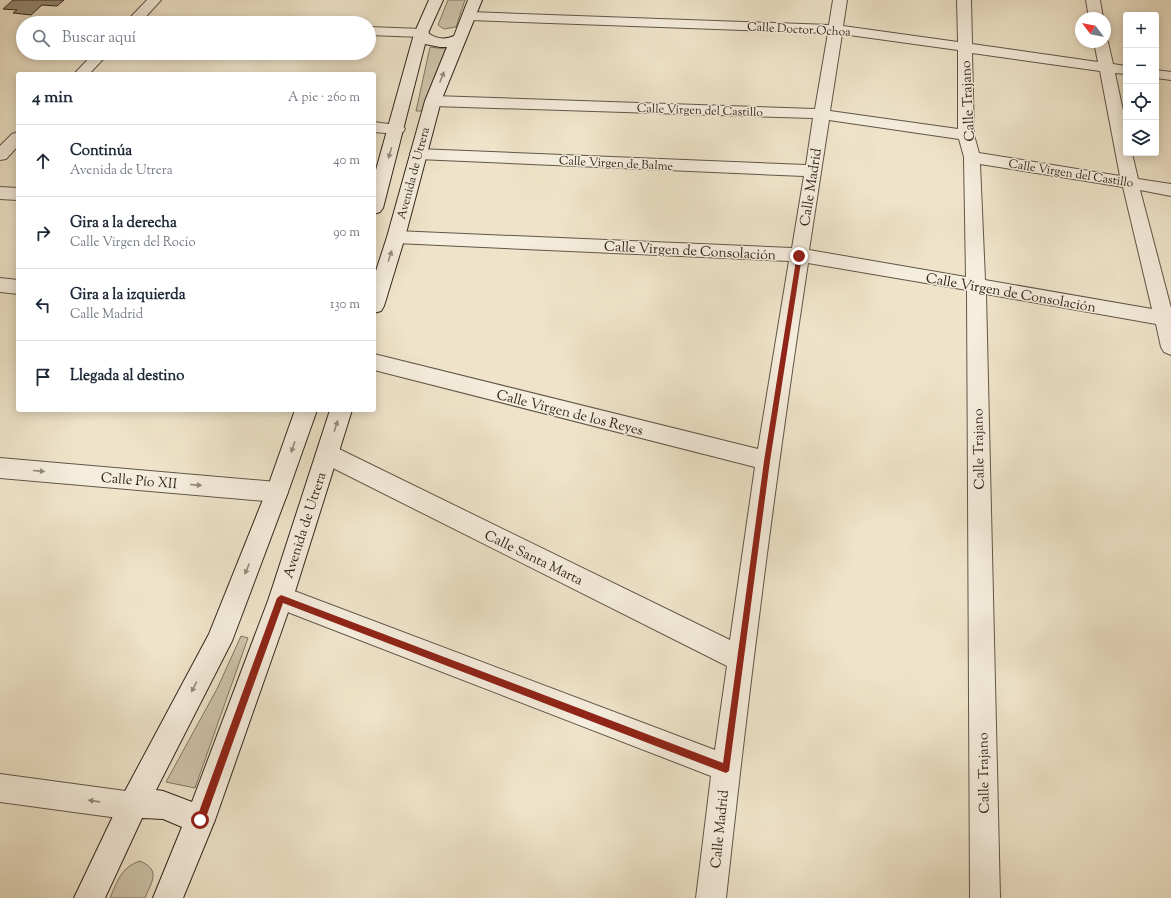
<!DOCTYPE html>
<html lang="es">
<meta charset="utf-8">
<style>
:root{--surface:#fff;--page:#f2f2f3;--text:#1f2937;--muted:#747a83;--line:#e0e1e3}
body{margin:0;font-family:"Sorts Mill Goudy",serif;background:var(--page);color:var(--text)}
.controls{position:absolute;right:12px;top:12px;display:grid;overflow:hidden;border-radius:4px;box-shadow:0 2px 10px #0003}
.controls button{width:36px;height:36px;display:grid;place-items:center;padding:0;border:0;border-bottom:1px solid var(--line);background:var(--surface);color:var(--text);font:20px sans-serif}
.compass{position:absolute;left:1075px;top:12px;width:36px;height:36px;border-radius:50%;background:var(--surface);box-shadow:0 2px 10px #0003;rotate:302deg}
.stop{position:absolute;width:12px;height:12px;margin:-9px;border:3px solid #8f2418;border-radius:50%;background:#fff}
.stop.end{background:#8f2418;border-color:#fff;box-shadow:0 1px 4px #0008}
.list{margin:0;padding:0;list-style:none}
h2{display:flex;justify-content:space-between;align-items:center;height:52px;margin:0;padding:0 16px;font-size:17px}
h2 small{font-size:13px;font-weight:400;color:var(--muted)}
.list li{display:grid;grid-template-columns:26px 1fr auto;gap:12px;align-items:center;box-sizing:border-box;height:72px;padding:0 16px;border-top:1px solid var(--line)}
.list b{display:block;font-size:15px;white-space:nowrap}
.list p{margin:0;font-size:13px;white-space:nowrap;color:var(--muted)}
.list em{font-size:13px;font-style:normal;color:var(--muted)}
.icon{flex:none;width:22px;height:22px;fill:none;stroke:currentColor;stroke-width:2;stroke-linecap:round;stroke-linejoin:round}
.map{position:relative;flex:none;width:1171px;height:898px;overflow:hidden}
.search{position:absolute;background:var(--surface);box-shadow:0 2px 10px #0003;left:16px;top:16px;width:360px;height:44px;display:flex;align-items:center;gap:10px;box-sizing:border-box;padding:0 14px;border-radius:22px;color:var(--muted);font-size:15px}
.panel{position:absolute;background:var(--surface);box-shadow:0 2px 10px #0003;left:16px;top:72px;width:360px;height:340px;border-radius:4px}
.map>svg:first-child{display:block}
</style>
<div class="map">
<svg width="1171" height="898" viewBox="0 0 1171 898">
<rect width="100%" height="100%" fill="#efe4ca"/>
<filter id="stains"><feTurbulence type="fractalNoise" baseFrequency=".005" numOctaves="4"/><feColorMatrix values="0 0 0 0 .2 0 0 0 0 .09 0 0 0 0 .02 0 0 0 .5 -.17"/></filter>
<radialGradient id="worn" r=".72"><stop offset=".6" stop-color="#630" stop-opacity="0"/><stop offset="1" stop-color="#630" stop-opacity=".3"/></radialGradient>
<g fill="#cfc4ac" stroke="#807564">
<path d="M448 0H465L456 27 444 29 438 25Z"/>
<path d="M430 47 446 49 422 111H416Z"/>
<path d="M241 636 248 638 195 788 166 782 217 689Z"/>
<path d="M140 861C161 870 152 881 145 898H110C117 882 121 867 140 861Z"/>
</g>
<path fill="#948976" stroke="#32261c" d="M13 0H64L57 6 42 5 31 15 13 13 17 10 3 9Z"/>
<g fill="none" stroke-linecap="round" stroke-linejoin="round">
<defs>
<g id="street">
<path d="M147 0H161L140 23H125Z"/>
<path d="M833 0H847L843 26 958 42 957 0H971L972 44 1098 62 1094 42H1105L1106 39 1108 42 1113 64 1126 66V74L1115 73 1126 125V153H1132L1138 179 1171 184V196L1140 190 1171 308V355L1164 352 1161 347 1156 324 986 294 1000 898H970L967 290 808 263C776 474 749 685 726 898H696L711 776 272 606 269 598 272 590 281 586 715 750 727 666 319 461 316 454 319 447 327 445 335 447 730 640 755 467 374 370V354L758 449 789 261 396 243 390 241 387 237 390 233 396 231 792 248 804 176 418 159 412 158 410 154 412 150 418 149 806 165 813 118 433 106 428 104 425 101 428 98 433 96 815 109 828 33 470 20 465 19 463 16 465 13 470 12 829 25ZM842 34 958 50V129L830 111ZM972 53 1100 71 1120 176 979 153 974 135ZM829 120 959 139 964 157 966 277 809 250ZM980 164 1123 187 1152 309 985 280Z"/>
<path d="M1086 0H1100L1103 18H1089Z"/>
<path d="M369 27 422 29 427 30 429 33 427 36 422 37 369 35Z"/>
<path d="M94 53H109L89 74H74Z"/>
<path d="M1156 70 1171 72V80L1156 78Z"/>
<path d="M374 122 403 126 405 129 403 132 397 134 374 132Z"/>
<path d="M18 132V146L6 159 0 160V146L12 134Z"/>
<path d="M0 187 18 188V200L0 199Z"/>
<path d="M0 278 18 280V294L0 292Z"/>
<path d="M0 458 277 482 285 485 288 492 285 499 277 502 0 478Z"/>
<path d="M0 774 133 792 143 796 147 806 143 816 133 820 0 802Z"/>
</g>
<g id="secondary">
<path d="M429 0H443L428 33C436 39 445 40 454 36L468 0H482L441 101 405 237 384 306 381 311 374 313V277L387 237 425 101 447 47H440L425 44 383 208 380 212 374 214V177L414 34Z"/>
<path d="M295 410H317L288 492 232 641 156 790 163 791 192 802 269 598 330 410H352L293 598 215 820 183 898H153L182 827 163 819 142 818 105 898H74L124 793 209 634 266 492Z"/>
</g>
</defs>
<use href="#street" stroke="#615648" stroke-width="2"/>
<use href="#secondary" stroke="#32261c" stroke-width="2"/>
<use href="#street" fill="#f5eddd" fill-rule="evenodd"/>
<use href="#secondary" fill="#f5eddd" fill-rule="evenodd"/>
</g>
<defs><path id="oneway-solid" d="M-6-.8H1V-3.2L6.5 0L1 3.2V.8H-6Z"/></defs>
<g fill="#948a7c">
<use href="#oneway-solid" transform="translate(442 77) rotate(-68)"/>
<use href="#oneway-solid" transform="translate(390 153) rotate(106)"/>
<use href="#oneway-solid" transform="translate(390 256) rotate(-72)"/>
<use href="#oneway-solid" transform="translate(336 426) rotate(-72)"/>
<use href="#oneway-solid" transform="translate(293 447) rotate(109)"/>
<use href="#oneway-solid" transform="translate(39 471) rotate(5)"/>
<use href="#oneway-solid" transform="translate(196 485) rotate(5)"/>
<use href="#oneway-solid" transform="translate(247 569) rotate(112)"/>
<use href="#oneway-solid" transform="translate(194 687) rotate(117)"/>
<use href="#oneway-solid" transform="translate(94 801) rotate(-172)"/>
</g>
<path fill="#8f2418" d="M797 254 802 256 770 461 729 771 726 773 283 603 205 820 203 823 200 825 197 823 196 820 277 598 281 595 723 763 764 461Z"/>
<g text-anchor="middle" stroke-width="3" stroke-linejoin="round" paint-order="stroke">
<g font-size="12" fill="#32261c" stroke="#f5eddd">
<text transform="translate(799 29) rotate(3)" y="4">Calle Doctor Ochoa</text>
<text transform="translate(700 110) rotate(2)" y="4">Calle Virgen del Castillo</text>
<text transform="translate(616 163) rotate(3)" y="4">Calle Virgen de Balme</text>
<text transform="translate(413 173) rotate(-75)" y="4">Avenida de Utrera</text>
<text transform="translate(1071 173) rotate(9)" y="4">Calle Virgen del Castillo</text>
</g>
<g font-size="14" fill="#32261c" stroke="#f5eddd">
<text transform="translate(967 101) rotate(-93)" y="5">Calle Trajano</text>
<text transform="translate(810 187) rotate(-81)" y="5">Calle Madrid</text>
<text transform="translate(690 250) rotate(3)" y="5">Calle Virgen de Consolación</text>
<text transform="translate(1011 292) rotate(10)" y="5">Calle Virgen de Consolación</text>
<text transform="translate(570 412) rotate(14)" y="5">Calle Virgen de los Reyes</text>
<text transform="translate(978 449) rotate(-91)" y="5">Calle Trajano</text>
<text transform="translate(139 480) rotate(5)" y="5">Calle Pío XII</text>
<text transform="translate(304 525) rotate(-72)" y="5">Avenida de Utrera</text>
<text transform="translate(534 557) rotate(26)" y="5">Calle Santa Marta</text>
<text transform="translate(983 773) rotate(-91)" y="5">Calle Trajano</text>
<text transform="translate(719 829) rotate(-84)" y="5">Calle Madrid</text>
</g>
</g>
<rect width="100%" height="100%" filter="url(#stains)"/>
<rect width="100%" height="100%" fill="url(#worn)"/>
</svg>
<div class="controls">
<button>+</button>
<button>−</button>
<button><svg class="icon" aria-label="locate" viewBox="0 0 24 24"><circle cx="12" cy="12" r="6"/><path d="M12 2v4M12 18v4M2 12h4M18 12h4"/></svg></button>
<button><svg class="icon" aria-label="layers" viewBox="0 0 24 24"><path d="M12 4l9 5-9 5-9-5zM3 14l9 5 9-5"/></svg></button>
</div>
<svg class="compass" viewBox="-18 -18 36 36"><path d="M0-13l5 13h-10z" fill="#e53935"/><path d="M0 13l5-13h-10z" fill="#747a83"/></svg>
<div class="stop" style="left:200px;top:820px"></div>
<div class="stop end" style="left:799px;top:256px"></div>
<div class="search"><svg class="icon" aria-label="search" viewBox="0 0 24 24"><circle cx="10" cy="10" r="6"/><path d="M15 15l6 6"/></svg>Buscar aquí</div>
<section class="panel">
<h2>4 min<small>A pie · 260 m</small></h2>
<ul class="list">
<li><svg class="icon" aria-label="ahead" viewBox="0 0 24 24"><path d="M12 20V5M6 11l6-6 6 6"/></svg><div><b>Continúa</b><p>Avenida de Utrera</p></div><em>40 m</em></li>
<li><svg class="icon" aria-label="right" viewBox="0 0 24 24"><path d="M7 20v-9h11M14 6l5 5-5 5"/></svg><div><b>Gira a la derecha</b><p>Calle Virgen del Rocío</p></div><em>90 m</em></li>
<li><svg class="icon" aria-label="left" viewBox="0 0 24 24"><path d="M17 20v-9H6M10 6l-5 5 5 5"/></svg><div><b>Gira a la izquierda</b><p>Calle Madrid</p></div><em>130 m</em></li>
<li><svg class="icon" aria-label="arrive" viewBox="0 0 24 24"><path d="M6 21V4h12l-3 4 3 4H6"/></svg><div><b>Llegada al destino</b></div></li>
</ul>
</section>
</div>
